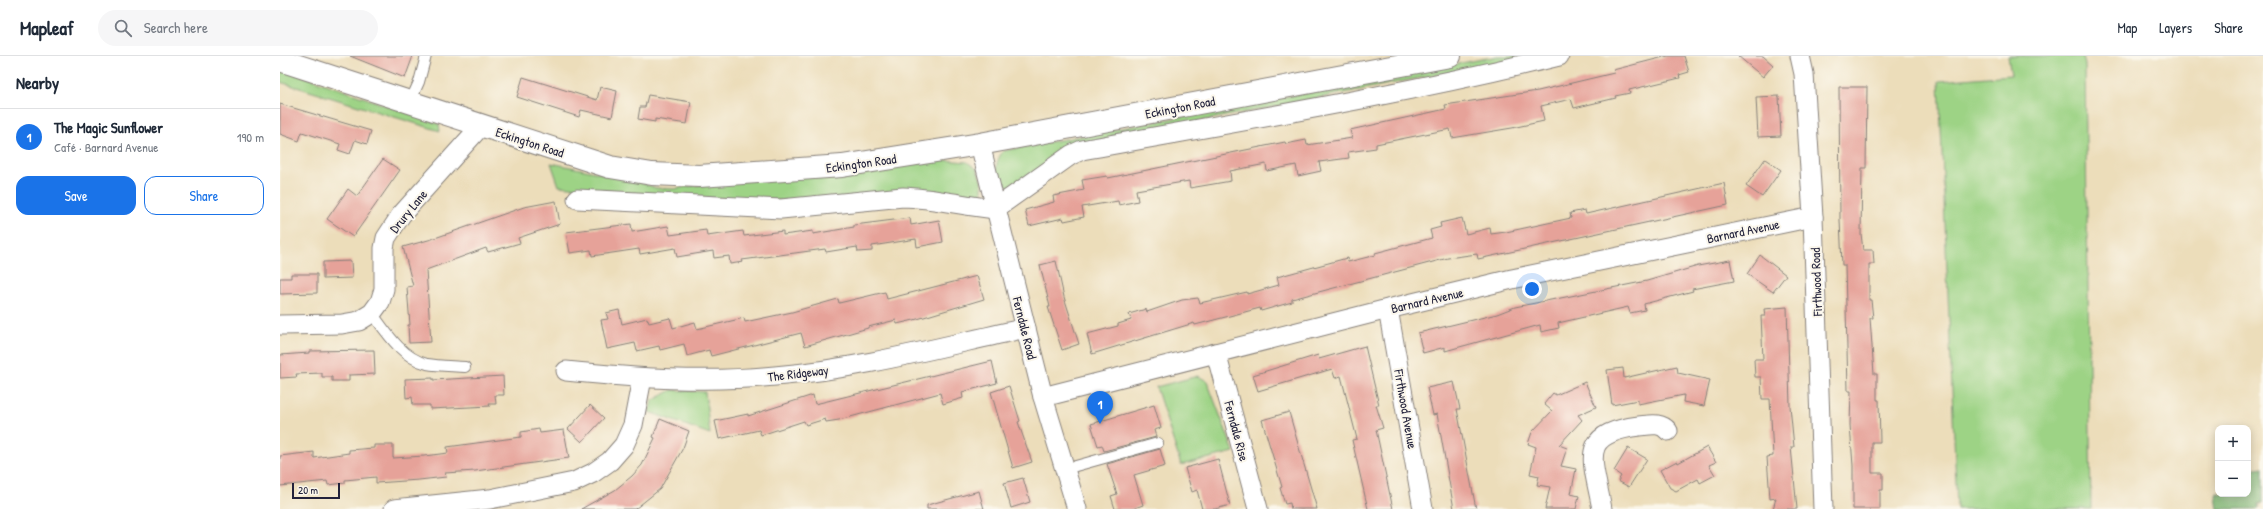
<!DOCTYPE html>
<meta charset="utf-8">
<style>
:root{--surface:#fff;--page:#f6f6f7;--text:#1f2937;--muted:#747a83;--line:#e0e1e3;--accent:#1a73e8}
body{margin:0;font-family:"Patrick Hand",sans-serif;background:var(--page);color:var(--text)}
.controls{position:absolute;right:12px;bottom:12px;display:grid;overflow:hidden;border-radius:8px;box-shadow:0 2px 10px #0003}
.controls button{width:36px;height:36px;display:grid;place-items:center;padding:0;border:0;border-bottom:1px solid var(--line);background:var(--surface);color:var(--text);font:20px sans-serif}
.scale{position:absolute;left:12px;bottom:10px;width:48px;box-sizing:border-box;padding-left:4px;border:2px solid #22223b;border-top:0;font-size:11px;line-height:14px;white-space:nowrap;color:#22223b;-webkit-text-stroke:3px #fbf7ec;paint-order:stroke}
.you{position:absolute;left:1252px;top:233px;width:14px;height:14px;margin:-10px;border:3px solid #fff;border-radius:50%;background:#1a73e8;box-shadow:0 0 0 6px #1a73e833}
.badge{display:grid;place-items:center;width:26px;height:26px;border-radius:50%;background:var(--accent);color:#fff;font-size:13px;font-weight:700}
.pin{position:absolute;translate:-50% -33px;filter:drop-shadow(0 1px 2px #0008)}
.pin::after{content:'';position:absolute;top:21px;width:14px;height:12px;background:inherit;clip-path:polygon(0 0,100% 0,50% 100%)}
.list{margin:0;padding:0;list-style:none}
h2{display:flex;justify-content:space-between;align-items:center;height:52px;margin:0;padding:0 16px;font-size:17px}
h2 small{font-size:13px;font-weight:400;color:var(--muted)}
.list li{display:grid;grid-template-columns:26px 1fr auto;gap:12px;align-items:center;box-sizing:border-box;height:56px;padding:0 16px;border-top:1px solid var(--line)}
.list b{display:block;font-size:15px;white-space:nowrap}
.list p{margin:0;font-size:13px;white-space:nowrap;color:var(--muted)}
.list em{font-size:13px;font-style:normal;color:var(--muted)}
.actions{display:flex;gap:8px;padding:12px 16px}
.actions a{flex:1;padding:9px 0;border:1px solid var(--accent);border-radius:12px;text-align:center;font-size:14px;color:var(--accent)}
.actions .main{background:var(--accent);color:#fff}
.icon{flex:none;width:22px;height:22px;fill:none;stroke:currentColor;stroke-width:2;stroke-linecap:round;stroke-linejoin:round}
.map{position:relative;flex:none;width:1983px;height:453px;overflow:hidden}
header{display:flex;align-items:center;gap:24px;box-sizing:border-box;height:56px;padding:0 20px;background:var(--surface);border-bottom:1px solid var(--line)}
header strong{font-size:19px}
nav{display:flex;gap:22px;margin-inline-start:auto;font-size:14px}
.search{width:280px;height:36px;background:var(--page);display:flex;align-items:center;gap:10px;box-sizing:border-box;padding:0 14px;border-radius:22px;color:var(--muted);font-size:15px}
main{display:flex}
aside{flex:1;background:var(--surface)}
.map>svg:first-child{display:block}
</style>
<header>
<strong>Mapleaf</strong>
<div class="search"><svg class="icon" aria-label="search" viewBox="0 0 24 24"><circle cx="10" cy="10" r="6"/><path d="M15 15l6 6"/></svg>Search here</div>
<nav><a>Map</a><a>Layers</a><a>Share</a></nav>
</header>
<main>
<aside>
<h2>Nearby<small></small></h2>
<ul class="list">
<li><span class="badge">1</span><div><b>The Magic Sunflower</b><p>Café · Barnard Avenue</p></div><em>190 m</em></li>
</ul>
<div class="actions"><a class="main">Save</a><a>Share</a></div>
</aside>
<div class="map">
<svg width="1983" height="453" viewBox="0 0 1983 453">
<rect width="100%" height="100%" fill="#fbf7ec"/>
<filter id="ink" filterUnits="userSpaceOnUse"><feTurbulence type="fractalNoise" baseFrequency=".025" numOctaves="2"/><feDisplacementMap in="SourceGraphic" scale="8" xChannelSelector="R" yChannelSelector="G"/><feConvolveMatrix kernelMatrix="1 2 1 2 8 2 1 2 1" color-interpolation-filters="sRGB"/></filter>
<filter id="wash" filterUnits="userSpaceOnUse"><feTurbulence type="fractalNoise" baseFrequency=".012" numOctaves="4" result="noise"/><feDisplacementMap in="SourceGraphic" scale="16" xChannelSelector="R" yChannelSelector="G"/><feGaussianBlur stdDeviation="0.9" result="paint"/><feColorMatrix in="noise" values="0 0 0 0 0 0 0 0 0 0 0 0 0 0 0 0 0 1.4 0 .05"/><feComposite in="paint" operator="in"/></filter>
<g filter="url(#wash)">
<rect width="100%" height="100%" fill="#ecddba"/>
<g fill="#9dd385" stroke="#607a60">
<path d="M1218 0H1253L803 88 733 130H723C713 119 715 106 723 95Z"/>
<path d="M1728 0H1803L1805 9 1811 453H1677L1659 25 1731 19Z"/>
<path d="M0 12 159 68 160 75 0 26Z"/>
<path d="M662 104 687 106 697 113 702 127V138L696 144 520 145 395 141 279 130 271 107 354 124 376 132 394 133 411 130Z"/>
<path d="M918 320 927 325 954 396 901 409 876 331Z"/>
<path d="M392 334 425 336 430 378 369 356 372 345Z"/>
</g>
<path fill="#7eb572" stroke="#506c56" d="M1983 411V447L1979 448V453H1938L1936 439 1938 436V438H1968V413Z"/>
<g id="blocks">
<g fill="#e6a299">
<path d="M70 0H133L125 22Z"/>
<path d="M1388 0H1404L1409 16 1399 19 1400 22 1349 34 1350 37 1335 40 1336 42 1294 52 1291 43 1261 50 1264 65 1232 72 1172 82 1170 73 1096 88V92L1068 96 1069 102 1039 106 1041 115 1018 120 1016 109 987 115 986 108 950 115 951 125 910 132 909 125 856 134 858 145 839 149 838 145 802 151 804 161 784 165 783 162 749 170 745 154 774 146 773 140 804 134 802 124 827 120 828 122 1005 86 1006 88 1026 84 1027 89 1072 82 1070 74 1166 53 1165 49 1258 35 1334 17 1333 14Z"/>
<path d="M1458 0H1483L1493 9 1483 21Z"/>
<path d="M243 21 317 44 320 31 337 35 332 61 301 54 299 61 237 41Z"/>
<path d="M1559 31H1587L1586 112H1582L1581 178 1583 194H1593L1594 208H1589V244H1591L1593 262H1590L1594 318H1597V344H1599L1600 386H1592V417H1603V434H1600V453H1573V410L1570 369 1571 335H1568L1565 209H1562L1560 164Z"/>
<path d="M368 39 411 46 407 68 375 63V66L358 63 360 51H365Z"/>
<path d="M1499 40 1501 80 1478 81 1476 41Z"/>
<path d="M0 48 91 75 87 88 75 84 70 98 58 94 60 88 22 76 19 85 0 78Z"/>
<path d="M103 103 120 114 73 181 47 163 68 133 77 140Z"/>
<path d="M1485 103 1501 114 1482 141 1466 130Z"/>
<path d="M1444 127 1448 149 1198 203 1197 198 1168 202 1012 243V246L981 255 980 252 915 269 914 267 812 298 807 278 838 270V268L851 264 849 258 866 253 867 256 902 244 918 242 920 247 967 236V238L999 229 997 221 1067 202 1068 206 1096 199 1095 197 1152 182 1150 174 1161 171 1160 167 1182 162 1186 178 1210 172 1211 178 1226 176 1291 162 1290 157 1305 154 1306 158Z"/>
<path d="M276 145 280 168 238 182 240 187 208 196 206 192 146 214 151 286 129 287 128 269H130L127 231 133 230 123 191 152 183 244 151Z"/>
<path d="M630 162 631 169 659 164 663 186 637 191 636 183 592 190V195L578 196 577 191 546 196 545 193 462 204 463 206 450 208 449 200 434 202 433 195 397 201 395 192 360 198 359 193 312 200 311 194 290 197 286 176 351 168 352 176 388 170 390 179 426 174 427 180 463 175 464 180 503 175V179L533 175V178L574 171V169Z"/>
<path d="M1480 199 1506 219 1493 236 1467 218Z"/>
<path d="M1450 204 1454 225 1412 233 1413 235 1364 248 1365 254 1350 257 1348 251 1278 267 1279 272 1261 276 1260 269 1165 295V291L1143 297 1138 277 1217 258 1235 251 1367 225 1418 210Z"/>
<path d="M71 205 72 222 43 223V206Z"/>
<path d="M776 205 784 241 799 288 782 294 768 251H770L760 209Z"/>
<path d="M11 218H37V237L0 238V222H11Z"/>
<path d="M697 220 704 243 634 264 617 268 616 264 588 271V272L525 290 521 277 431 300 429 294 407 300 404 288 380 294 379 290 357 295 355 287 327 293 321 264 328 263 326 257 339 254 342 268 367 262 369 267 390 262 393 272 415 266 417 273 464 262 465 266 512 256 558 243 559 247 605 236 607 243Z"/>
<path d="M1507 251 1510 350 1514 391H1511L1517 453H1493L1496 442 1490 443 1487 401 1493 400 1490 343H1482L1481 321H1475L1474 303H1483L1481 260H1485L1484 253Z"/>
<path d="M1085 290 1099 349H1096L1103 372 1096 374 1113 453H1088L1072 384 1077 383 1061 320 1055 322 1052 313 978 335 973 319 1038 299 1039 303Z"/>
<path d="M94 294 95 318 69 319V325H52V321H42V317L16 318 17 321 0 322V299L29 297V295Z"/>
<path d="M712 305 717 327 682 336 683 342 663 348 660 337 559 364 546 366 545 363 526 369 524 365 481 379 479 374 439 383 435 365 468 358V360L533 339 535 348Z"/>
<path d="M1397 310 1398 317 1430 324 1424 350 1403 346 1404 339 1358 348V344L1332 349 1327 314 1343 312 1344 322Z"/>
<path d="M223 320 224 339H215L216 348H209L210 350 150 353V349H133L132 341 126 342 125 323 153 322V324Z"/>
<path d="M1174 326 1180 353H1177L1196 453H1174L1157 358 1153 359 1147 332Z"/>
<path d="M1305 326 1316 351 1298 359 1302 364 1279 389 1287 392 1281 410 1296 413 1291 438 1299 440 1296 453H1265L1270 431 1257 429 1259 420 1250 418 1256 391 1248 388 1252 376 1272 355 1264 348 1273 337 1276 339Z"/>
<path d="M729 330 740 365 738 366 752 406 733 412 711 336Z"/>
<path d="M310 349 324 362 302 386 288 373Z"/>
<path d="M874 349 881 372 874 374 876 381 824 395 822 389 818 390 811 368Z"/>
<path d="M1009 356 1020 395 1037 453H1011L1010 447 1005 448 1000 432 1002 431 982 364Z"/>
<path d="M380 363 409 375 403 392 380 433 355 453H301L335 434 352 420 362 409 375 382 373 381Z"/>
<path d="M259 373 260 377 284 374 289 402 195 415 165 417 166 421 139 424 96 427V421L65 424V427L48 429 47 425 0 430V400L34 396V402L69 397V394L94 392V389H113V402L144 400 168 397 167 391 241 381V376Z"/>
<path d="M1427 391 1436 406 1429 409 1435 419 1420 427 1418 423 1396 435 1390 432 1380 414 1397 405 1398 407Z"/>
<path d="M1348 392 1367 403 1349 431 1338 425 1341 420 1334 415Z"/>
<path d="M880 393 885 410 854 419 863 449 852 453H835L831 440 837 438 827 408Z"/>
<path d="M938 403 950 449 935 453H922L917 434 912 436 905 412Z"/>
<path d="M743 422 750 446 731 452 724 427Z"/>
<path d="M699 435 704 453H647V449Z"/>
</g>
</g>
</g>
<g filter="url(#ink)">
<use href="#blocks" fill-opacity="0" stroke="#87807a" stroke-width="1"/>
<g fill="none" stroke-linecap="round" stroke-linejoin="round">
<defs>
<g id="service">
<path d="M130 46 139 26 146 0"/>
<path d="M92 257C106 276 122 302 147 308 159 310 172 310 185 311"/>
<path d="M785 413 878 387"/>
</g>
<g id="minor">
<path d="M1520 0 1524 18 1533 161 1543 453"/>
<path d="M700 88 763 341 797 453"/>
<path d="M297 143 501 153 623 141C654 142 684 150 715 153L791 99 802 94C961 65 1122 39 1279 0"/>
<path d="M1108 253 1143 453"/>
<path d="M0 269 62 268 79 265 92 257 100 246 104 233V192L106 182 121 159 201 70"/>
<path d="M936 297 978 453"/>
<path d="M286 315C355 322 425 327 495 320 580 313 663 290 746 272"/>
<path d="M763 341 1108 253 1232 223 1533 161"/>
<path d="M114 453 210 443 294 426 313 417 330 405 344 389 353 369 362 322"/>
<path d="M1322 453C1313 403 1297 378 1359 370 1370 369 1381 366 1388 375"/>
</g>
<path id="secondary" d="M0 4 330 111 372 118 419 120 562 110 700 88 1170 0"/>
</defs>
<use href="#service" stroke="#87807a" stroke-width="12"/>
<use href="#minor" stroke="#87807a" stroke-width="21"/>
<use href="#secondary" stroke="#87807a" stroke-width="24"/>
<use href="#service" stroke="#fff" stroke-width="10"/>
<use href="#minor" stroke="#fff" stroke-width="19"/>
<use href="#secondary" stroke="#fff" stroke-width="22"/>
</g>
</g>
<g text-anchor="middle" stroke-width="4" stroke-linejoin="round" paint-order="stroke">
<g font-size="13" fill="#22223b" stroke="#fbf7ec">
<text transform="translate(900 51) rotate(-11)" y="5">Eckington Road</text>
<text transform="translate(250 86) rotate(18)" y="5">Eckington Road</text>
<text transform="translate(581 107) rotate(-8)" y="5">Eckington Road</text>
<text transform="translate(128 155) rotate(-51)" y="5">Drury Lane</text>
<text transform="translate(1463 175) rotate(-12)" y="5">Barnard Avenue</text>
<text transform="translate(1536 226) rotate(-92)" y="5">Firthwood Road</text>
<text transform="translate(1147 244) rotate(-13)" y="5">Barnard Avenue</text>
<text transform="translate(745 272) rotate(76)" y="5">Ferndale Road</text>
<text transform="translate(518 317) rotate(-7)" y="5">The Ridgeway</text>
<text transform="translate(1126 353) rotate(80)" y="5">Firthwood Avenue</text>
<text transform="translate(957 375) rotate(75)" y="5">Ferndale Rise</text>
</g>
</g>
</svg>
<div class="controls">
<button>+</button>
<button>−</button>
</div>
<div class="scale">20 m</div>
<div class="you"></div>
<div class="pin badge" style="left:820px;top:368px">1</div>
</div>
</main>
